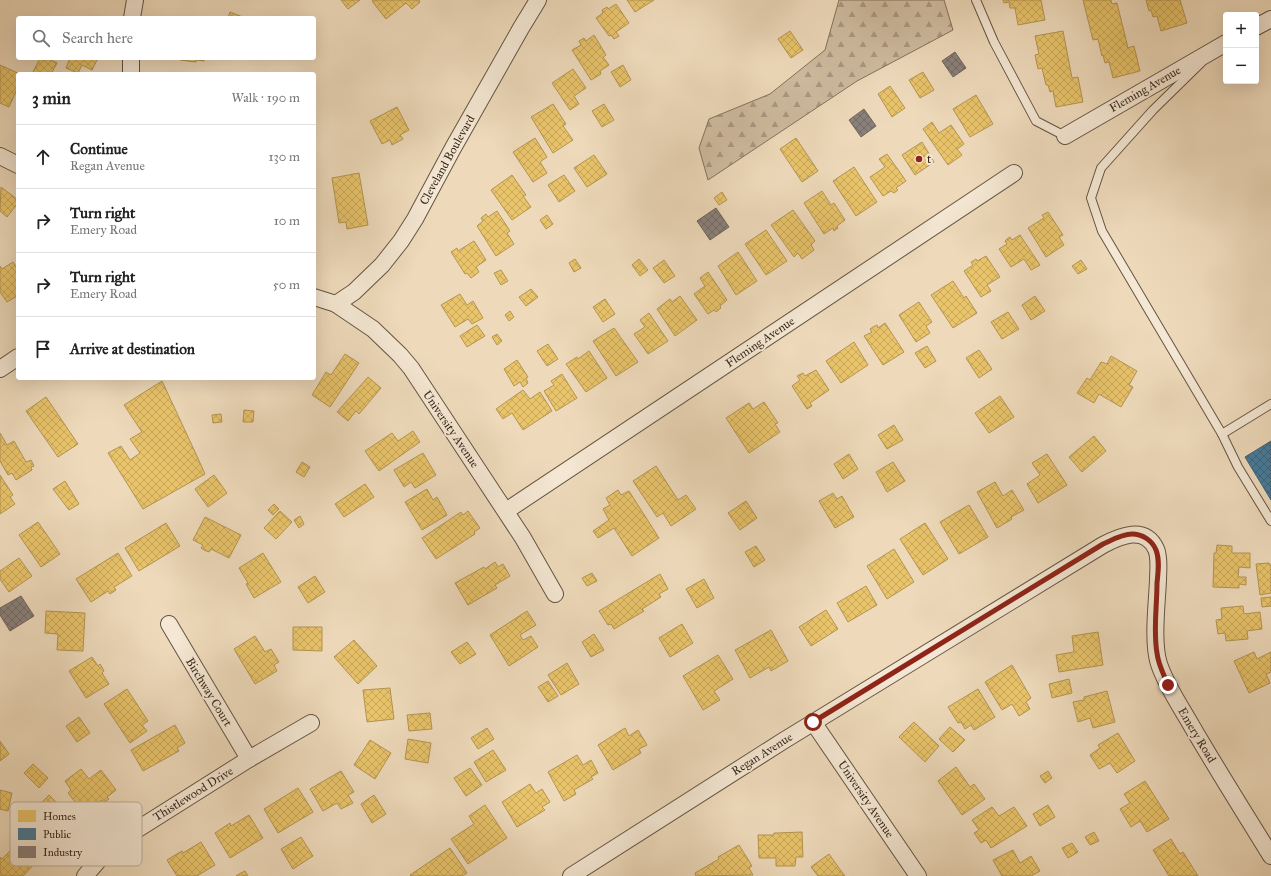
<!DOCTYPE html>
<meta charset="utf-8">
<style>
:root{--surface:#fff;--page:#f2f2f2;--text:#222;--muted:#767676;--line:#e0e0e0}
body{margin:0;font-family:"IM FELL Great Primer",serif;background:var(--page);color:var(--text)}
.controls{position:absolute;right:12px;top:12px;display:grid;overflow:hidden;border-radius:4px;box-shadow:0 4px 16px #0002}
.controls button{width:36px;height:36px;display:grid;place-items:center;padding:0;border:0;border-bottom:1px solid var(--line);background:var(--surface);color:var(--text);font:20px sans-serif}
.stop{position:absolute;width:12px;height:12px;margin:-9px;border:3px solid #8f2418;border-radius:50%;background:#fff}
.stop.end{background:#8f2418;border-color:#fff;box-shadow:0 1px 4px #0008}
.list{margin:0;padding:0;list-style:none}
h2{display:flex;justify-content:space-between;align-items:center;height:52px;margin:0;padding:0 16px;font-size:17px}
h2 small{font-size:13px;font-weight:400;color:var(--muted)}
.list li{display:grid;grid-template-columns:26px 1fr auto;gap:12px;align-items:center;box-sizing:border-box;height:64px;padding:0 16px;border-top:1px solid var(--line)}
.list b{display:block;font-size:15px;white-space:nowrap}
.list p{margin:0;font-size:13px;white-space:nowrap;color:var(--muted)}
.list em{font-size:13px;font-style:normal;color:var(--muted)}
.icon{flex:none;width:22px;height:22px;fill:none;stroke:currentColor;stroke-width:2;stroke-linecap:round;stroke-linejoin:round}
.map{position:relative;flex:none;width:1271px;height:876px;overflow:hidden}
.search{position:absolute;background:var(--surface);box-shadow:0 4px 16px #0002;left:16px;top:16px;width:300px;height:44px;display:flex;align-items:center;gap:10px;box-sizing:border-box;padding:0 14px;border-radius:4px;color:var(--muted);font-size:15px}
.panel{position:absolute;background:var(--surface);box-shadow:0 4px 16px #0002;left:16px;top:72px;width:300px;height:308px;border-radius:4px}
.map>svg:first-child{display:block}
</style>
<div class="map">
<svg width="1271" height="876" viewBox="0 0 1271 876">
<defs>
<pattern id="forest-firs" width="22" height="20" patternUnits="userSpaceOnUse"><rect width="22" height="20" fill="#cfbca0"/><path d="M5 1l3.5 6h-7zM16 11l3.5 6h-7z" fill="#a99982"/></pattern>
<pattern id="homes-cross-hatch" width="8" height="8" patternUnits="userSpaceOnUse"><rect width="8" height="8" fill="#e9c46a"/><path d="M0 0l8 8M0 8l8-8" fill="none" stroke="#c8a85b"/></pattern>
<pattern id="public-cross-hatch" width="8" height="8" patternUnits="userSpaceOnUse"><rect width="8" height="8" fill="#457b9d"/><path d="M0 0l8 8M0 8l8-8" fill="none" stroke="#3a657f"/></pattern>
<pattern id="industry-cross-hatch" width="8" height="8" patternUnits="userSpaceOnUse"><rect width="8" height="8" fill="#8a817c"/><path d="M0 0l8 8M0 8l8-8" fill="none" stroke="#726a65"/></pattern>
</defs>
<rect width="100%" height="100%" fill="#eedabb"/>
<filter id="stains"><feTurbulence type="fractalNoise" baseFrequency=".005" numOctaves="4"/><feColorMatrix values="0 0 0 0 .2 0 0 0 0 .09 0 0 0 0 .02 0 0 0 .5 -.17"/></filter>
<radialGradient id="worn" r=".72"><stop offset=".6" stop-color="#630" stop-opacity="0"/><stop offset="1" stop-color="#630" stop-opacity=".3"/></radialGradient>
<path fill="url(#forest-firs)" stroke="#82725d" d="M839 0H944L953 30 857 81 708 180 699 148 709 119 770 94 825 50Z"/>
<g fill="url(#homes-cross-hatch)" stroke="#b39552">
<path d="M341 0H360L348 9Z"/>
<path d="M374 0H419L420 2 412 9 406 3 386 19 372 1Z"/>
<path d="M627 0H654L635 12Z"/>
<path d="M1003 0H1041L1045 20 1018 25 1015 8H1010L1009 2 1004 3Z"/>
<path d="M1083 0H1111L1112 4 1117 3 1128 48 1134 46 1140 71 1113 78 1109 62 1105 63 1103 55 1102 56 1098 39 1093 40Z"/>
<path d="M1146 0H1180L1187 23 1161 31 1157 16 1153 17 1151 10 1149 11Z"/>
<path d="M616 4 629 23 616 32 619 36 614 39 611 35 609 36 596 18 603 13 602 10 607 7 608 9Z"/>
<path d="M230 12 245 18H228Z"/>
<path d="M790 31 803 50 791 58 778 39Z"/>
<path d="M1063 31 1072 78 1078 77 1083 102 1056 107 1053 91 1050 92 1048 85H1046L1042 68 1038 69 1035 55 1039 54 1035 36Z"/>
<path d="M594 35 606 55 603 57 609 65 600 71 601 74 591 80 572 50 581 45 579 41 584 38 586 41Z"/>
<path d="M40 58H46L57 63 51 74H32Z"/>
<path d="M70 58H98L92 70 82 65 78 73 66 68Z"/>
<path d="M180 58H205L204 61 196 60V62L180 60Z"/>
<path d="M0 65 20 74H18V87L9 107 0 103Z"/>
<path d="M623 65 631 80 620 87 611 72Z"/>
<path d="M573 69 586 88 574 96 579 104 570 110 552 83Z"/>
<path d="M923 72 934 90 920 98 909 80Z"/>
<path d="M890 86 905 108 892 117 878 94Z"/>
<path d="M976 95 993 124 970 137 953 109Z"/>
<path d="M553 104 566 124 563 126 573 140 553 153 531 117Z"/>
<path d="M604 104 614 120 602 127 592 111Z"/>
<path d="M397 107 409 130 400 135 403 139 392 145 390 140 382 144 370 121Z"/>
<path d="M932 122 939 133 951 125 964 144 957 149 962 155 948 165 923 129Z"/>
<path d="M535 138 547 157 540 162 547 173 533 182 513 152Z"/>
<path d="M796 138 818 171 802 182 780 149Z"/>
<path d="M922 142 934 162 915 175 902 155Z"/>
<path d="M887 154 906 181 896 188 898 190 894 193 891 191 883 196 870 177 885 167 879 159Z"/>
<path d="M594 155 607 174 587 187 574 168Z"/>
<path d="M854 167 877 202 856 216 833 181Z"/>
<path d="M359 173 368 225 347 229 346 222 339 223 332 178Z"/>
<path d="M512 175 526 195 523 196 531 207 512 220 491 190Z"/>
<path d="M564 175 575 191 559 202 548 185Z"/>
<path d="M1 187 18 200V203L7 217 0 211Z"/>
<path d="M822 191 831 205 834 203 845 220 837 226 838 228 834 231 833 228 824 234 804 203Z"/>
<path d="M722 192 727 200 719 205 714 198Z"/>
<path d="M793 210 815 241 811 245 814 250 802 259 798 253 794 257 771 225Z"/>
<path d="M497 211 510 231 507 233 514 244 496 256 477 226 483 221 481 218 486 214 488 217Z"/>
<path d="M1048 212 1063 235 1059 237 1064 245 1046 257 1028 228 1044 218 1042 215Z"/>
<path d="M547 215 553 224 546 229 540 220Z"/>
<path d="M766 230 787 261 766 275 745 244Z"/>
<path d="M1020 235 1040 265 1031 270 1024 259 1011 267 999 249 1007 244 1005 241 1007 239 1010 237 1012 240Z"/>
<path d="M474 241 486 260 476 267 479 272 471 278 467 273 465 274 451 252 457 248 458 251Z"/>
<path d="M738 252 757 281 736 295 718 266Z"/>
<path d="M986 256 1000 277 987 285 991 291 981 297 964 271 973 265 971 262 973 261 976 259 977 261Z"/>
<path d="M575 259 581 268 574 272 569 263Z"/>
<path d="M639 259 648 270 640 276 632 265Z"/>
<path d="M664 260 675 276 664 283 653 268Z"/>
<path d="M1081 260 1087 269 1078 274 1072 266Z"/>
<path d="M13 262 18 270V298L17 296 7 302 0 292V266L2 269Z"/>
<path d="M501 270 508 281 501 285 494 273Z"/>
<path d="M708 272 727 300 720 306 721 308 716 312 714 310 708 314 694 294 705 286 700 278Z"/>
<path d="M953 281 964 298 966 296 977 313 953 328 931 295Z"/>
<path d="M531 289 538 297 526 306 519 297Z"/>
<path d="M460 294 467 305 473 301 483 318 472 324 468 319 455 327 441 305Z"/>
<path d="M680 296 697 320 675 336 657 309 670 299 672 302Z"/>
<path d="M1035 296 1045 311 1031 320 1022 305Z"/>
<path d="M605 299 615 314 603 322 593 307Z"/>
<path d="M919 302 932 322 926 326 930 333 916 342 899 315Z"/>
<path d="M510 311 514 317 509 321 505 315Z"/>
<path d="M1008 312 1019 329 1002 339 991 322Z"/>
<path d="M649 313 668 341 648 354 634 334 645 327 640 320Z"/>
<path d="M885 323 904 352 883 365 864 336 872 332 870 329 873 327 877 325 878 328Z"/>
<path d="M477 325 485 336 467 347 460 336Z"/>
<path d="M614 328 638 362 616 376 593 341Z"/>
<path d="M497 334 502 341 497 345 492 337Z"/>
<path d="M854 342 868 365 841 383 826 361Z"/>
<path d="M548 344 558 359 547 366 537 351Z"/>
<path d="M927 346 936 361 925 368 915 353Z"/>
<path d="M979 350 992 369 979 378 966 358Z"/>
<path d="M589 351 607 378 586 392 566 364 577 357 578 359Z"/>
<path d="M345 354 359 363 330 407 312 395 326 372 331 375Z"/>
<path d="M1111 356 1137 371 1129 385 1133 387 1121 407 1099 394 1094 403 1077 393 1087 378 1090 380 1101 362 1107 364Z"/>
<path d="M517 360 528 377 526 378 528 383 523 387 520 382 514 386 504 369Z"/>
<path d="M816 370 829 390 810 403 812 406 807 409 792 386 800 380 797 376 803 373 805 376Z"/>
<path d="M562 374 577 398 556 411 544 391 554 385 551 381Z"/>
<path d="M368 377 381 388 359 414 356 411 348 421 337 412Z"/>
<path d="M162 381 196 454 205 474 143 509 108 453 121 446 130 460 140 453 130 439 142 432 124 405Z"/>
<path d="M523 390 530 399 540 392 552 411 523 430 512 413 503 419 496 409Z"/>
<path d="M1000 396 1014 417 989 433 975 413Z"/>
<path d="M46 397 78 444 58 457 26 411Z"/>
<path d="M764 402 778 423 775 424 780 432 749 453 726 418 749 403 753 409Z"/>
<path d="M244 410 254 411 253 422H243Z"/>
<path d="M221 414 222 422 213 423 212 415Z"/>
<path d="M894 425 903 440 887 449 878 435Z"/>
<path d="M413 431 420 442 379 471 365 451 392 433 398 441Z"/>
<path d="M0 433 7 445 14 441 26 462 31 460 34 466 31 467 32 470 16 480 12 473 8 475 0 461Z"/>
<path d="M1094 436 1106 451 1082 472 1069 457Z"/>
<path d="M423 453 436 475 415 488 411 482 404 487 394 470Z"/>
<path d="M849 454 858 469 843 479 834 464Z"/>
<path d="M1047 454 1067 485 1038 503 1027 484 1040 475 1032 463Z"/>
<path d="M302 462 310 467 304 477 296 472Z"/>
<path d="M893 462 905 481 887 492 876 472Z"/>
<path d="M656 466 678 500 686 495 696 509 671 526 663 513 657 517 633 481Z"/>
<path d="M0 475 13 495 10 497 15 504 0 514Z"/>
<path d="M214 475 227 493 208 507 195 489Z"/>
<path d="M65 481 79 504 69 510 53 489Z"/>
<path d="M995 482 1003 496 1012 490 1024 510 1011 517 1012 519 997 528 977 492Z"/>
<path d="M365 484 374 497 344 517 335 504Z"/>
<path d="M427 489 433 500 437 497 447 515 422 530 405 502Z"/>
<path d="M618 490 621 495 629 491 659 538 632 556 614 528 598 538 593 531 609 520 603 509 610 505 606 498Z"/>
<path d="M833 493 837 499 842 496 854 517 835 528 819 501Z"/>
<path d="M746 501 757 518 740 530 728 513Z"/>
<path d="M274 504 279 509 273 515 268 510Z"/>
<path d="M969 505 988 537 959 554 940 522Z"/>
<path d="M280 511 292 522 276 539 264 528Z"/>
<path d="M468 511 480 528 474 532 475 534 436 559 422 538 461 512 463 515Z"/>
<path d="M300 516 304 524 299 528 294 520Z"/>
<path d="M205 517 241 535 229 558 211 549 209 552 204 550 201 548 203 545 193 540Z"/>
<path d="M38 522 60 554 41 567 19 535Z"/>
<path d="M166 523 180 546 139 571 125 548Z"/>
<path d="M925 523 948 559 923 575 900 539Z"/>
<path d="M1217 545 1232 546V553H1250V568L1239 567 1238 577H1246V585L1239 584V588L1213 587 1214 553H1216Z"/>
<path d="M756 546 765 560 754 567 745 552Z"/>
<path d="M894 549 914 582 887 599 867 566Z"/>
<path d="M118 553 132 576 114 587 116 590 110 594 108 591 91 602 76 579Z"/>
<path d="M263 553 281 582 254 598 246 584 248 583 239 568Z"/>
<path d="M19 558 32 576 9 592 0 579V571Z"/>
<path d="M495 562 498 567 503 564 510 576 495 585 497 588 468 605 455 583 484 567 485 569Z"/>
<path d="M1269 563 1271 566V593L1260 595 1256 564Z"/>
<path d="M592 573 597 581 587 586 582 578Z"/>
<path d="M660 574 668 589 659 594 661 597 642 609 644 611 614 629 611 624 608 625 599 611Z"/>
<path d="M315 576 325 592 308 603 298 587Z"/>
<path d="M704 579 714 598 697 608 686 589Z"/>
<path d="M866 586 877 605 848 622 837 603Z"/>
<path d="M1271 597V606L1262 607 1261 598Z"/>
<path d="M1243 606 1244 614 1260 612 1262 629 1247 631 1248 639 1226 641 1225 633 1218 634 1216 620 1222 619 1221 608Z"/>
<path d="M826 610 838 629 811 646 799 627Z"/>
<path d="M46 611 85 613 83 651 57 650 58 634 45 633Z"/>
<path d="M527 611 536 625 520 635 523 640 531 636 538 647 509 666 490 635Z"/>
<path d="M682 624 693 643 670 657 659 638Z"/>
<path d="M293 627H322V651L293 650Z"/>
<path d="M771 630 788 661 771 671 769 667 750 678 735 650Z"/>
<path d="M1098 632 1103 665 1059 672 1056 655 1074 652 1072 636Z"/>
<path d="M594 634 604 650 591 657 582 642Z"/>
<path d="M255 636 265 652 271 649 279 662 274 665 277 671 255 684 234 649Z"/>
<path d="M354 640 377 666 358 684 334 657Z"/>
<path d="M467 642 476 654 460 664 451 652Z"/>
<path d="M1254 652 1257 659 1271 652V672L1266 674 1270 683 1249 693 1234 661Z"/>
<path d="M718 655 733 679 714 691 720 700 703 710 683 676Z"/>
<path d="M92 657 98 666 100 664 103 669 104 671 102 673 109 684 86 698 69 671Z"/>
<path d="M567 663 579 684 561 695 548 675Z"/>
<path d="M1012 665 1031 698 1026 702 1030 709 1019 716 1012 704 1002 710 985 682Z"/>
<path d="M1069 679 1072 693 1052 698 1049 684Z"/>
<path d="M548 681 558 696 548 702 538 687Z"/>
<path d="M390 688 394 719 367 722 363 690Z"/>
<path d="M127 689 148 721 142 725 147 731 130 743 104 704Z"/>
<path d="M978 689 995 717 974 730 971 725 965 729 961 722 958 723 948 707Z"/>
<path d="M1107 691 1115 722 1093 728 1090 718 1078 722 1073 702 1084 700V697Z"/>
<path d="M430 713 432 729 409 731 407 715Z"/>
<path d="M79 717 90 733 77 742 66 726Z"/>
<path d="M914 722 939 746 925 762 899 737Z"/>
<path d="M175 725 185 743 177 748 179 751 143 771 131 750Z"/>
<path d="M950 727 965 740 953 752 939 739Z"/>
<path d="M487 728 494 739 478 749 471 738Z"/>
<path d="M625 728 629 736 638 730 647 745 639 749 641 753 613 770 598 745Z"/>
<path d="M1118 733 1135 761 1117 773 1110 763 1099 769 1090 755 1100 748 1098 745Z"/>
<path d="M408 739 431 743 428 763 405 759Z"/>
<path d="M370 740 391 753 375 779 354 765Z"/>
<path d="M0 741 9 754 0 761Z"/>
<path d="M493 750 506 770 486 782 474 762Z"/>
<path d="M577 755 583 765 591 760 598 773 591 777 593 779 574 790 576 794 564 801 548 772Z"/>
<path d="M33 764 48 778 39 788 24 773Z"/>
<path d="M956 767 970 787 974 784 985 799 962 815 938 781Z"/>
<path d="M470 768 482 785 466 796 454 778Z"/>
<path d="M81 769 89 779 101 770 116 790 107 797 109 799 103 803 101 800 84 813 68 793 71 790 65 781Z"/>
<path d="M341 771 354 792 348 795 353 803 341 809 337 803 323 811 310 789Z"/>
<path d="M1048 771 1052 778 1045 783 1040 776Z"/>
<path d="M1145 781 1169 819 1147 832 1140 821 1131 827 1120 809 1130 803 1124 794Z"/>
<path d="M530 784 536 793 542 789 550 802 542 807 545 810 517 827 502 802Z"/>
<path d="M298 788 313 812 278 833 264 809Z"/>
<path d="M0 790 12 793 8 811 0 809Z"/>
<path d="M49 795 75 821 47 850 28 831 45 814 37 807Z"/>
<path d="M374 795 386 814 372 823 361 804Z"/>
<path d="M485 805 507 838 468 864 451 839 474 824 469 816Z"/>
<path d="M1048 805 1055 817 1040 826 1033 814Z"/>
<path d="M992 807 999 816 1014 807 1027 826 991 848 986 840 981 843 974 833 979 830 972 820Z"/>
<path d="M249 815 263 838 230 858 215 833 230 823 231 826Z"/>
<path d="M802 832 803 857H796L795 866H776V858H759L758 835H774V833H777Z"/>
<path d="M1094 832 1099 841 1090 845 1085 837Z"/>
<path d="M301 837 313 856 293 869 281 849Z"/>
<path d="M1171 839 1180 854 1183 852 1198 876H1169L1153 850Z"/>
<path d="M201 842 215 865 197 876H177L167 860 182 851 183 853Z"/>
<path d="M18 843 37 861 23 876H0V857L2 859Z"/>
<path d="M1072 843 1078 852 1068 858 1062 848Z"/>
<path d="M739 845 752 866 749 868 753 875 696 876 695 873 719 859 718 857Z"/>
<path d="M450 848 467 873 462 876H411L410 875Z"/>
<path d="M1013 850 1020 863 1031 856 1040 871 1031 876H1002L993 860Z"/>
<path d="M829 854 839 868 845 876H818L811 867Z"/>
<path d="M245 871 248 876H236L239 874Z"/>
</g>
<path fill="url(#public-cross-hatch)" stroke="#406276" d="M1271 441V500L1245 457Z"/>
<g fill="url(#industry-cross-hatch)" stroke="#71665f">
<path d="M955 52 966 68 953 77 942 61Z"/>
<path d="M864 109 876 126 861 137 849 120Z"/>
<path d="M716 208 729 227 710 240 697 221Z"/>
<path d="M21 596 34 616 10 631 0 615V608Z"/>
</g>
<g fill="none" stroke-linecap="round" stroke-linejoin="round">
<defs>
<g id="lane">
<path d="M976 0 994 42 1036 121 1065 136"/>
<path d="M1201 63 1153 110 1101 168 1091 198 1102 231 1222 434 1271 404"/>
<path d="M1222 434 1238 467 1271 521"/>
</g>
<g id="street">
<path d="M132 18 135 0"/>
<path d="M1256 27 1271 19"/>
<path d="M131 58V74"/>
<path d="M1065 136 1226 43"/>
<path d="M0 156 18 165"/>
<path d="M314 297 336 304 373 329 400 355 411 368 523 538 555 594"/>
<path d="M336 304 354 292 382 265 401 241 415 219 453 148 521 28 538 0"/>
<path d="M0 369 18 357"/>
<path d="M506 511 1014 173"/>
<path d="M169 624 249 759"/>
<path d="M813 722 918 876"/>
<path d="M85 876 103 855 130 834 249 759 311 723"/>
<path d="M571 876 783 741 1103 545C1120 536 1145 525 1156 549 1160 558 1158 570 1158 580 1157 604 1152 642 1159 664 1166 685 1179 704 1190 723 1216 768 1244 812 1271 856"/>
</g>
</defs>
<use href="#lane" stroke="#645442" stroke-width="10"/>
<use href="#street" stroke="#645442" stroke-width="18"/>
<use href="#lane" stroke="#f4e7d3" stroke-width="8"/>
<use href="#street" stroke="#f4e7d3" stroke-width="16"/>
</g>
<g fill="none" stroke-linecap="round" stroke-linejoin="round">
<path stroke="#8f2418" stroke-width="5" d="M813 722 1103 544C1112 540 1122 534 1132 534 1142 534 1152 540 1156 550 1160 560 1158 573 1157 583 1157 606 1153 631 1157 653 1158 664 1164 675 1168 685"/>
</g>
<circle fill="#8f2418" stroke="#f4e7d3" stroke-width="1.5" cx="919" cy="159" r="4"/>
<g text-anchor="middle" stroke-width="4" stroke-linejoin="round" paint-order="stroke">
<g font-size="12" fill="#36271a" stroke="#f4e7d3">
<text transform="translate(1145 89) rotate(-30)" y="4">Fleming Avenue</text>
<text transform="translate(447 160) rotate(-61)" y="4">Cleveland Boulevard</text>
<text transform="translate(760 342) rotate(-34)" y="4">Fleming Avenue</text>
<text transform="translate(451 429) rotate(56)" y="4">University Avenue</text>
<text transform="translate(209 692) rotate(59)" y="4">Birchway Court</text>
<text transform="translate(1197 735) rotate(59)" y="4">Emery Road</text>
<text transform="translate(762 754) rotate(-32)" y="4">Regan Avenue</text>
<text transform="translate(193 794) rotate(-32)" y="4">Thistlewood Drive</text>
<text transform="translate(866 799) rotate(56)" y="4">University Avenue</text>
</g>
<g font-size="12" fill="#36271a" stroke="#f4e7d3" text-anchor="start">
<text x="927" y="163">t</text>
</g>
</g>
<rect x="10" y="802" width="132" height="64" rx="6" fill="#f4e7d3" stroke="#bbad9c" stroke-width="1"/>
<rect x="18" y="810" width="18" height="12" fill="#e9c46a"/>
<rect x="18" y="828" width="18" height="12" fill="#457b9d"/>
<rect x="18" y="846" width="18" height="12" fill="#8a817c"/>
<g font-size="11" fill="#36271a">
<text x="43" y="820">Homes</text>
<text x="43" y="838">Public</text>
<text x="43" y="856">Industry</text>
</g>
<rect width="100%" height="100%" filter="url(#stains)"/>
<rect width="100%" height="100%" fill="url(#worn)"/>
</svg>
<div class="controls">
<button>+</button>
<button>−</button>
</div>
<div class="stop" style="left:813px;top:722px"></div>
<div class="stop end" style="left:1168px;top:685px"></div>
<div class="search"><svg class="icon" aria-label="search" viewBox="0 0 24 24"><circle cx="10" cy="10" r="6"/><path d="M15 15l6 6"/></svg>Search here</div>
<section class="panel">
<h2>3 min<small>Walk · 190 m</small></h2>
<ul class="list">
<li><svg class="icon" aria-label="ahead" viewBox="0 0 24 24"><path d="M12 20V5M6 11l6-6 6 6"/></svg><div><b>Continue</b><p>Regan Avenue</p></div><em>130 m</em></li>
<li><svg class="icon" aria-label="right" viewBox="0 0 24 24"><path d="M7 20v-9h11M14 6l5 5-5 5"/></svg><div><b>Turn right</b><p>Emery Road</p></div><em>10 m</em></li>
<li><svg class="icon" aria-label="right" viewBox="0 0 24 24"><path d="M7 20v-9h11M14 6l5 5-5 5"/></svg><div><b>Turn right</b><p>Emery Road</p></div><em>50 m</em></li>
<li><svg class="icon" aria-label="arrive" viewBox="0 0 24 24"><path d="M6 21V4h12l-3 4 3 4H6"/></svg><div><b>Arrive at destination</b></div></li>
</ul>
</section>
</div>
